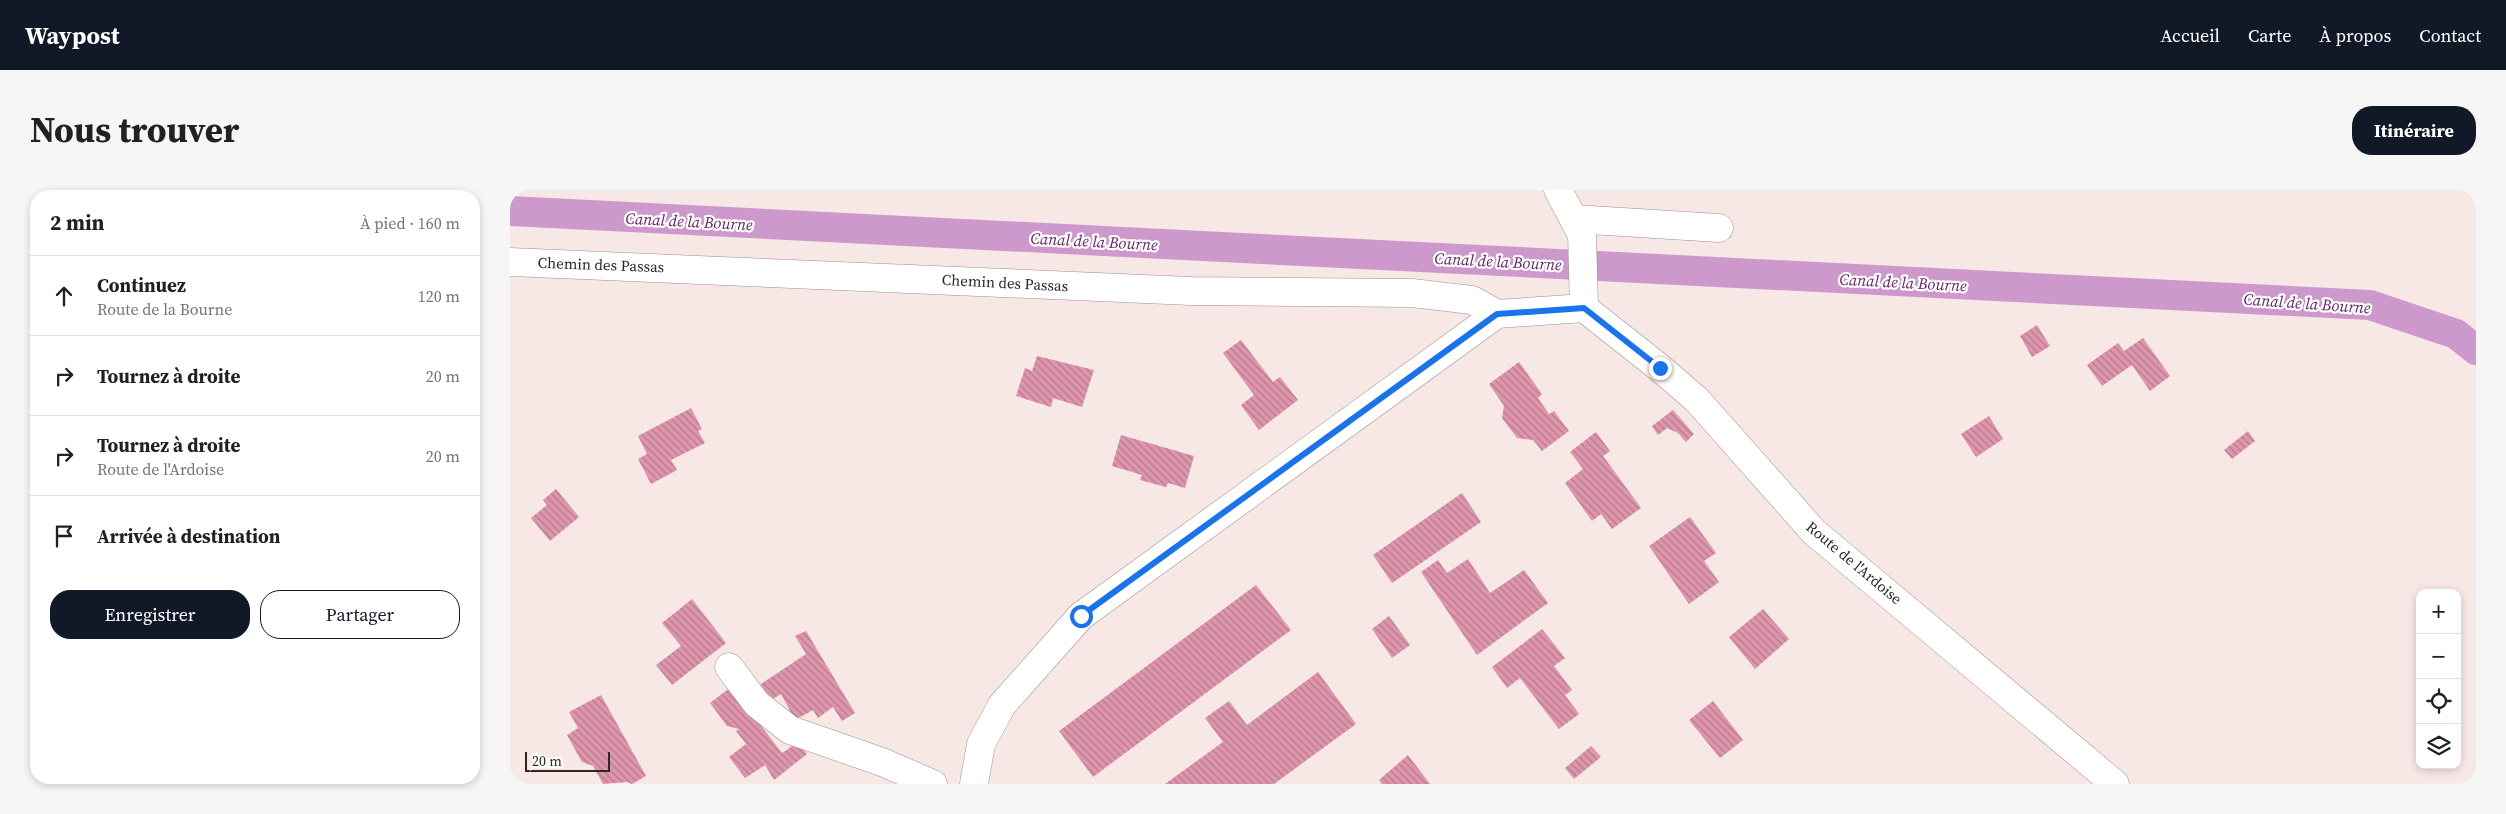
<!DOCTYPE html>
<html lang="fr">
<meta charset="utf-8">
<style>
:root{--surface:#fff;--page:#f6f6f6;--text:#202124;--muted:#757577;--line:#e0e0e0;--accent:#111827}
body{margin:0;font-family:"Source Serif 4",serif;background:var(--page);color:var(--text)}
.controls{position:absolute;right:15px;bottom:15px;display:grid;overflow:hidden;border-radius:10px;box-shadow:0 2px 8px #0003}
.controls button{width:45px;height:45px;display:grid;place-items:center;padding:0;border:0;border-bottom:1px solid var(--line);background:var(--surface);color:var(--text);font:25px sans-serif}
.scale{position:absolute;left:15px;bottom:12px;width:85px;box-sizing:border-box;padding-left:5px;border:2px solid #2d2726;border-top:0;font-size:14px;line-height:18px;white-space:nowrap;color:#2d2726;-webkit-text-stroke:4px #fff;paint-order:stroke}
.stop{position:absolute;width:15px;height:15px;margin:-11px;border:4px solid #1a73e8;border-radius:50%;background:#fff}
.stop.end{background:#1a73e8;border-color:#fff;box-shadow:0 1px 5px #0008}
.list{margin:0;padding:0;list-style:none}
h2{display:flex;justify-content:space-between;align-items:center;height:65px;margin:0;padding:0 20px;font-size:21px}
h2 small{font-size:16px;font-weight:400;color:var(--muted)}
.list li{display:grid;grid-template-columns:32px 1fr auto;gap:15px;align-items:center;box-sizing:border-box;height:80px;padding:0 20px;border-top:1px solid var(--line)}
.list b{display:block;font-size:19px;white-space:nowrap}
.list p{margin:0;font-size:16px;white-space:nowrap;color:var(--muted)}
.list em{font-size:16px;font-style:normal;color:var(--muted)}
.actions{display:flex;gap:10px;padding:15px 20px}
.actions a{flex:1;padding:11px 0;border:1px solid var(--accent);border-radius:20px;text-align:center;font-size:18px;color:var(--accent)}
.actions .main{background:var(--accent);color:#fff}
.icon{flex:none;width:28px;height:28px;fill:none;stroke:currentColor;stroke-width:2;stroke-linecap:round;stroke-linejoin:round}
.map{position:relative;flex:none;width:1966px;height:594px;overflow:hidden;border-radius:20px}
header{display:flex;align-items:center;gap:30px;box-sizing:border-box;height:70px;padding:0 25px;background:var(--accent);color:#fff}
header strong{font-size:24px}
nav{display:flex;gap:28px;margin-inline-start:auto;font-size:18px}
.intro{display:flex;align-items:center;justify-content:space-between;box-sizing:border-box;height:120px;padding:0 30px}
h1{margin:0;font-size:35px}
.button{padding:12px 22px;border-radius:20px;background:var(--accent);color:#fff;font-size:18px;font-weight:700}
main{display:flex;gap:30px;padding:0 30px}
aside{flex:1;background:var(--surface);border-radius:20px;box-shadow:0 2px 8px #0003}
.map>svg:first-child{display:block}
</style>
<header>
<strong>Waypost</strong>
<nav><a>Accueil</a><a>Carte</a><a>À propos</a><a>Contact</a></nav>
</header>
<div class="intro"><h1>Nous trouver</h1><a class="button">Itinéraire</a></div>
<main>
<aside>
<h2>2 min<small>À pied · 160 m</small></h2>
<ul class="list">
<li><svg class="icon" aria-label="ahead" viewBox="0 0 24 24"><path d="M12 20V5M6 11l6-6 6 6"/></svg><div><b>Continuez</b><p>Route de la Bourne</p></div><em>120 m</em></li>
<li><svg class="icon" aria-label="right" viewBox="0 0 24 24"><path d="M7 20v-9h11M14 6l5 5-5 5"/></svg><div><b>Tournez à droite</b></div><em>20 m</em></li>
<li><svg class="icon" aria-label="right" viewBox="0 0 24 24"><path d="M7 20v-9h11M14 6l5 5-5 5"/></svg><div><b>Tournez à droite</b><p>Route de l'Ardoise</p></div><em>20 m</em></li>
<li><svg class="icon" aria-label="arrive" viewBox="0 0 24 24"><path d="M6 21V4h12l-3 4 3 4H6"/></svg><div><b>Arrivée à destination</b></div></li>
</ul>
<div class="actions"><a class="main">Enregistrer</a><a>Partager</a></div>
</aside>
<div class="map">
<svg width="1966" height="594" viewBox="0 0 1966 594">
<defs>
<pattern id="building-back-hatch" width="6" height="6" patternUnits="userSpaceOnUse" patternTransform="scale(1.25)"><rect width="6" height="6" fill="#de95ad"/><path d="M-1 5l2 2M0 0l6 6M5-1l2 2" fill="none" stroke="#b47a8d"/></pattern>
</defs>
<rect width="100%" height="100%" fill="#f7e8e6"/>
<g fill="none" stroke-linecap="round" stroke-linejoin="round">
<path stroke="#cd99cc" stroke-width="30" d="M0 21 1860 115 1946 144 1966 160"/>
</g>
<g fill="url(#building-back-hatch)">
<path d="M1527 135 1540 156 1522 167 1510 146Z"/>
<path d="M1633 148 1660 186 1640 201 1622 175 1592 196 1577 175 1608 153 1614 161Z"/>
<path d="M731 150 763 192 770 187 788 210 749 240 731 215 744 205 713 163Z"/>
<path d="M527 166 584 180 572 217 543 208 541 217 506 206 515 178 522 181Z"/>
<path d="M1009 172 1032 204 1028 208 1039 224 1044 221 1059 241 1032 261 1023 250 1007 248 992 228 994 216 979 194Z"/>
<path d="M181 218 192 239 188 241 195 253 161 270 167 280 141 294 128 269 137 264 128 246Z"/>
<path d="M1163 220 1184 244 1176 252 1168 243 1157 238 1148 245 1142 236Z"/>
<path d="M1479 226 1493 249 1466 267 1451 244Z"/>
<path d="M1738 241 1745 251 1722 269 1714 260Z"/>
<path d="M1086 242 1100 261 1093 266 1131 318 1102 339 1091 324 1082 331 1055 293 1073 279 1060 262Z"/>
<path d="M611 245 684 266 675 298 658 293 656 297 630 290 632 285 602 276Z"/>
<path d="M46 299 69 327 40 351 21 328 37 315 33 310Z"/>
<path d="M952 303 971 332 882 393 863 365Z"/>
<path d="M1180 327 1206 363 1194 371 1209 392 1179 414 1139 356Z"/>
<path d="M958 369 980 403 1014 380 1038 413 967 465 911 382 928 370 937 383Z"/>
<path d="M746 395 781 440 583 587 549 541Z"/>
<path d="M182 409 216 453 162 495 146 475 171 456 152 433Z"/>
<path d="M1253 419 1279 449 1245 479 1219 447Z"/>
<path d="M879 426 900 455 882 468 862 439Z"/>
<path d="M1032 439 1055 468 1044 476 1062 500 1055 505 1069 524 1049 539 1010 488 997 498 982 477Z"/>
<path d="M296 441 345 523 332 531 323 517 308 528 303 520 285 530 271 504 255 514 245 498 296 464 285 446Z"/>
<path d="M808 482 846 534 764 594H655L713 552 695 528 719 511 737 535Z"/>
<path d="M221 497 272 563 288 552 297 564 264 590 255 575 235 588 219 567 236 554 226 541 229 539 217 536 200 513Z"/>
<path d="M91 505 136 586 122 594 117 592 93 594 83 576 72 572 57 545 68 538 59 522Z"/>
<path d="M1203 511 1233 550 1210 568 1179 530Z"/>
<path d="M1081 556 1091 567 1064 589 1055 578Z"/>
<path d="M898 565 920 594H872L869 590Z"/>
</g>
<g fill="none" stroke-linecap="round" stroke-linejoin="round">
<defs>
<g id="minor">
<path d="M1048 0 1072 45 1074 118"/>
<path d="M1064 29 1209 38"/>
<path d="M0 72 681 101 902 103 962 110 987 124"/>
<path d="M1074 118 1150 178 1187 210 1304 342 1605 594"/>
<path d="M987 124 1074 118"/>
<path d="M219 477 247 514 280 540 372 572 423 594"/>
<path d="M464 594 471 554 492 515 571 426 987 124"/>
</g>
</defs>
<use href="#minor" stroke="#9d8f8d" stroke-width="29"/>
<use href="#minor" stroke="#fff" stroke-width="28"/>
</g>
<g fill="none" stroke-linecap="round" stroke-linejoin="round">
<path stroke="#1a73e8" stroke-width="6" d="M571 426 987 124 1074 118 1150 178"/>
</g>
<g text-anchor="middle" stroke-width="4.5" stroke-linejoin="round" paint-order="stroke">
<g font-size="15" fill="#2d2726" stroke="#fff">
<text transform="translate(91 75) rotate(2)" y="5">Chemin des Passas</text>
<text transform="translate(495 93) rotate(3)" y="5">Chemin des Passas</text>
<text transform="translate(1344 373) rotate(40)" y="5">Route de l'Ardoise</text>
</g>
<g font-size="16" font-style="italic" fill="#622463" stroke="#fff">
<text transform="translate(179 31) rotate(3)" y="6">Canal de la Bourne</text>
<text transform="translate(584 51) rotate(3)" y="6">Canal de la Bourne</text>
<text transform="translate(988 71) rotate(3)" y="6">Canal de la Bourne</text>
<text transform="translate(1393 92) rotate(3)" y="6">Canal de la Bourne</text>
<text transform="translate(1797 113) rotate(4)" y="6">Canal de la Bourne</text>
</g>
</g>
</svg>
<div class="controls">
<button>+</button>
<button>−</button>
<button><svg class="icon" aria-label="locate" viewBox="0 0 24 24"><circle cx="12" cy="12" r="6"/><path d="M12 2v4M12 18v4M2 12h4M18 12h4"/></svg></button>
<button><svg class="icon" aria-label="layers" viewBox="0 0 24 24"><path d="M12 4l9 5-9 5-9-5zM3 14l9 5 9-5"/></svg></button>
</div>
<div class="scale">20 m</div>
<div class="stop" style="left:571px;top:426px"></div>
<div class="stop end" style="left:1150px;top:178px"></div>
</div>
</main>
